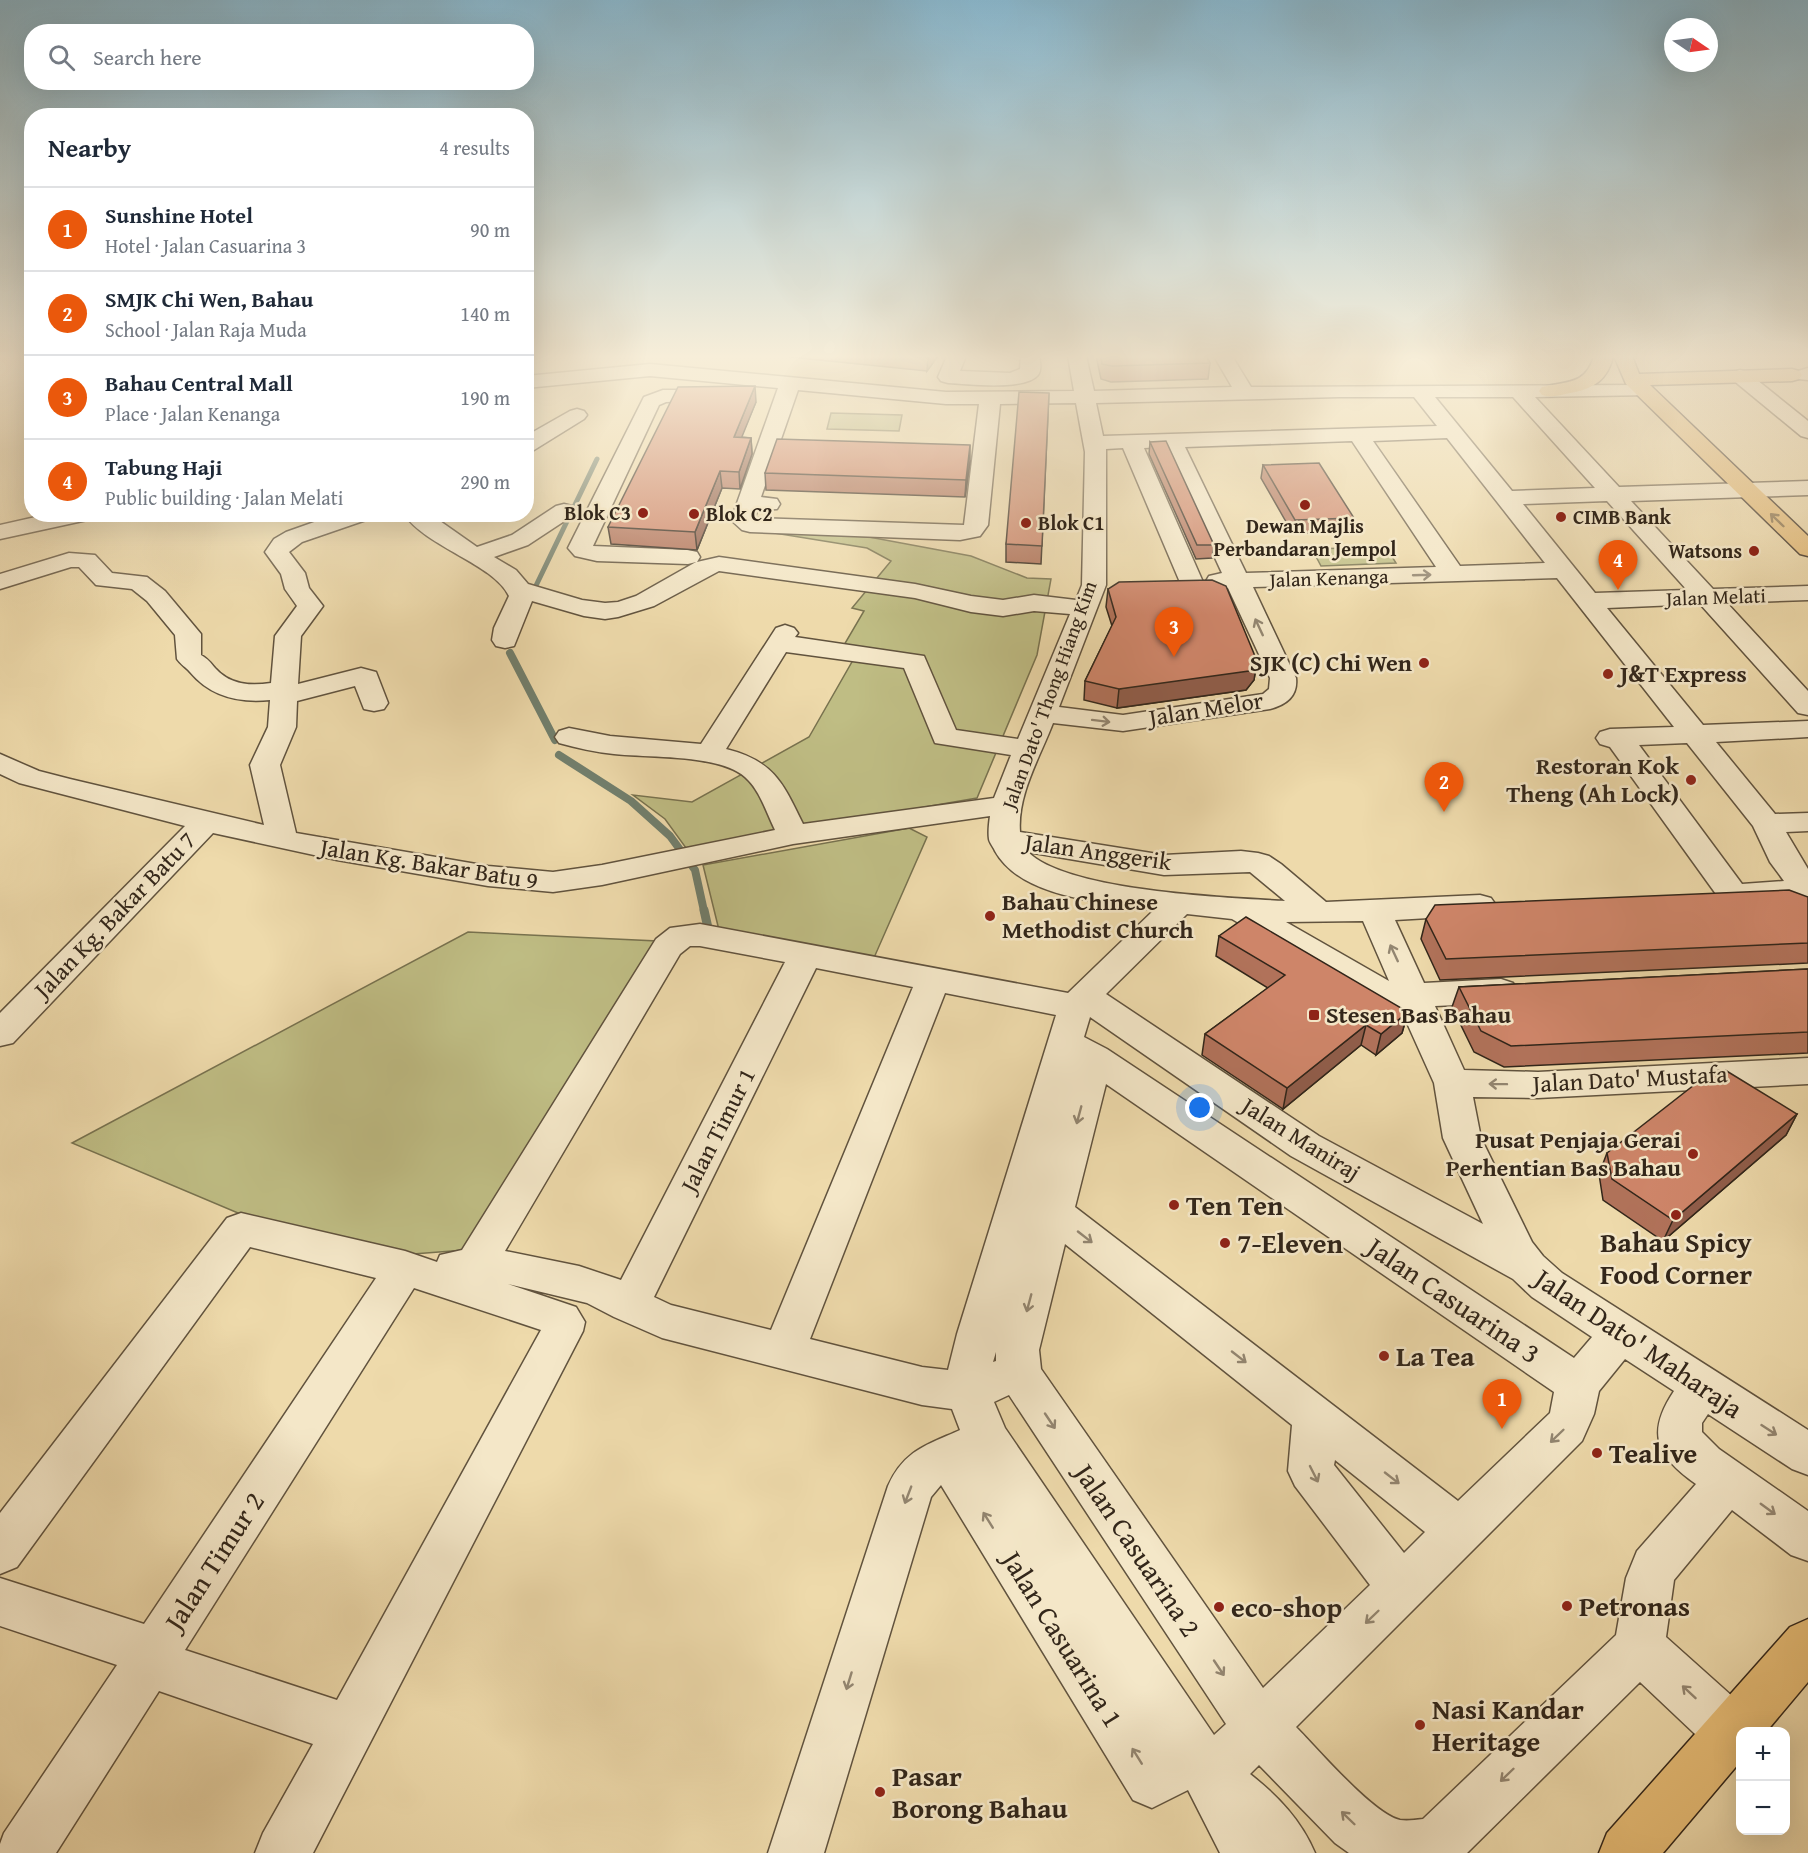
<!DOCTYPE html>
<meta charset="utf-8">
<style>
:root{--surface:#fff;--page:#f2f2f3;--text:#1f2937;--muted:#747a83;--line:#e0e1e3;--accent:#ea580c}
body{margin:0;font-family:"Gentium Book Plus",serif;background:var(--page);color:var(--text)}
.controls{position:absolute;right:18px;bottom:18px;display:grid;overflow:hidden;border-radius:12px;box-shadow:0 6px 24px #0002}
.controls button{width:54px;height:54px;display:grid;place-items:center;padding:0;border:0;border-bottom:2px solid var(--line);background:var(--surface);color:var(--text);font:30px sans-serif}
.compass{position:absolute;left:1664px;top:18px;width:54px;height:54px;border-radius:50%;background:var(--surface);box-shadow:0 6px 24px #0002;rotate:103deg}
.you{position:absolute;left:1200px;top:1108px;width:21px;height:21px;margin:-15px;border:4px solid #fff;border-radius:50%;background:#1a73e8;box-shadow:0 0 0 9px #1a73e833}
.badge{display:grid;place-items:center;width:39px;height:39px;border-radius:50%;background:var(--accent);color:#fff;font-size:20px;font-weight:700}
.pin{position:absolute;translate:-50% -50px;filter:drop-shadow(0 2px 3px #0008)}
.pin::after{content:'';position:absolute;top:32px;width:21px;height:18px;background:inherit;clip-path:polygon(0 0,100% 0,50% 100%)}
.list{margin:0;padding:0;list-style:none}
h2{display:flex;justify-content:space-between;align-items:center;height:78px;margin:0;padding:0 24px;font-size:26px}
h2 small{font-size:20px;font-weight:400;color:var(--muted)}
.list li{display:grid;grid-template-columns:39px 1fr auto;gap:18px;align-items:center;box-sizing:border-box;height:84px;padding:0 24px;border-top:2px solid var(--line)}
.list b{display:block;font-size:22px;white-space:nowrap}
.list p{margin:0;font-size:20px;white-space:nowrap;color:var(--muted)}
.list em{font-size:20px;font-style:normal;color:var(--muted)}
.icon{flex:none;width:33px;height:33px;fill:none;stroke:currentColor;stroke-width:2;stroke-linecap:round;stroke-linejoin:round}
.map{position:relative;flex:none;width:1808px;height:1853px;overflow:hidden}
.search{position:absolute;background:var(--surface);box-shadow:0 6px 24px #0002;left:24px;top:24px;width:510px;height:66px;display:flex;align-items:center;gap:15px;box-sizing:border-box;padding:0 21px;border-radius:24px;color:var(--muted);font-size:22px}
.panel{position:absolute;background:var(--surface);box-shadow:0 6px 24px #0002;left:24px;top:108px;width:510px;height:414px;border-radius:24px}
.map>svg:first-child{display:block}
</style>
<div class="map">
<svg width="1808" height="1853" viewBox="0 0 1808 1853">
<rect width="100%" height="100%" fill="#eedaab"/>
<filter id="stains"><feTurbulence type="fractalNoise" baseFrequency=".00333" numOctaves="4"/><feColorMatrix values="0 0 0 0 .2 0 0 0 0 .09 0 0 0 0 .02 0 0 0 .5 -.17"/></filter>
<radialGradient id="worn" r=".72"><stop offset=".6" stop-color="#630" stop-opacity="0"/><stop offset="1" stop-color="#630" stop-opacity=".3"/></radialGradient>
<g fill="#bfbd84" stroke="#78724f" stroke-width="1.5">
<path d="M831 413 902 415 899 431 827 429Z"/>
<path d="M750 529 869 537 971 556 1027 578 1051 579 1037 655 977 798 686 848 665 819 633 795 692 802 809 737 853 660 837 657 864 611 852 608 891 561 867 548Z"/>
<path d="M1386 547 1396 563 1321 566 1312 549Z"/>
<path d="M909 828 927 837 873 960 719 930 703 865Z"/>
<path d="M468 932 657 941 465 1250 413 1254 238 1213 72 1143Z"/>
</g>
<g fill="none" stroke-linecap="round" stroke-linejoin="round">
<path stroke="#717f6d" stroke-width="5" d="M531 596 597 459"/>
<g stroke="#717f6d" stroke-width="8">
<path d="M510 653 555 740"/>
<path d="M559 755 631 801 670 836 695 870 704 911"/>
</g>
<path stroke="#717f6d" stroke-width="9" d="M704 910 708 928"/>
<defs>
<g id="minor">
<path d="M947 356H966L960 371 1010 373 1020 369 1021 356H1039C1040 361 1042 370 1038 375 1025 391 968 384 948 383L941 381 938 377Z"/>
<path d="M1068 356H1086L1094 391 1232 387 1214 356H1232L1251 387 1644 385 1651 387 1654 391 1651 395 1535 397 1619 487 1808 481V495L1631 501 1713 589 1808 586V600L1727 603 1808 691V715L1798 713 1700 604 1607 608 1703 725 1808 721V737L1716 742 1775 814 1808 813V831L1786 832 1808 869V900L1741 902 1732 904 1721 901 1610 747 1600 744 1596 738 1600 732 1610 729 1674 727 1557 578 1253 587 1296 678C1298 696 1286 705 1270 709L1123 731 1053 723C1040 757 1017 795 1020 832L1164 855 1241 851 1258 853 1269 856 1281 864 1326 902 1480 895 1491 898 1496 905 1491 912 1480 915 1395 920 1424 983 1501 979 1513 983 1518 991 1513 999 1501 1003 1435 1006 1464 1070 1538 1072 1808 1058V1084L1538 1098 1473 1097 1481 1138 1532 1242 1543 1256 1562 1273 1808 1430V1475L1792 1469 1708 1414 1702 1423V1432L1719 1449 1808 1511V1561L1791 1555 1732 1510 1674 1580 1666 1637 1751 1713 1758 1732H1740V1755L1732 1758 1713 1751 1640 1682 1467 1853H1349L1335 1843 1259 1765 1250 1774C1278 1796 1301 1820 1315 1853H1220L1188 1790 1152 1808 1133 1800 941 1485 931 1497 824 1853H768L888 1486C904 1450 927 1445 960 1430L952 1409 922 1405 662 1338 614 1317 587 1303 508 1284 576 1307 585 1322 583 1331 313 1853H255L263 1833 313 1744 159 1691 56 1853H0V1844L4 1833 117 1665 0 1626V1578L144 1624 376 1278 250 1247 17 1567 0 1574V1513L227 1218 241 1213 405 1251 437 1262 440 1255 462 1250 656 939 670 928 700 924 1068 993 1154 910C1104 902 1022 899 995 851 994 848 989 842 989 839 988 833 989 823 990 816L793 844 602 885 553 892 488 886 337 860 213 833 13 1043 0 1046V1013L185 826 19 783 0 774V754L39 771 70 779 264 825 250 765 268 727 270 700C239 703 211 697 190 672 186 667 181 665 177 659L175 635 147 601 132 589 96 585 79 567H71L0 589V574L69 553 95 555 112 573 147 577 165 591 201 634V655C208 659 210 662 215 668 230 685 250 686 271 683L275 636 297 606 285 589 281 574 265 552 274 539 286 532 337 514H372L369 519 302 542 289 552 305 573 309 588 323 606 301 636 298 684 361 668 376 672 388 703 384 709 374 711 364 709 355 686 297 701 296 727 280 765 296 833 488 866 553 872 602 865 775 830C766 812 760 790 745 777 719 754 649 758 614 754 595 752 577 748 559 743L555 737 559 731 569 728 610 736 701 744 776 628 785 625 794 628 798 633 795 637 924 656 956 730 1018 739 1070 614 1034 611 1003 616 971 612 915 598 719 571 654 606 618 617 605 619 584 616 532 601 514 646 505 648 496 646 492 640 494 628 509 596C494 564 426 547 404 514H430L477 547 512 535 556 506 564 504 572 506 575 511 572 516 528 545 494 557 516 570 528 584 582 600 605 603 618 602 636 596 696 562 688 564 597 561 575 556 568 548 644 397 663 390H720L727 392 730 396 727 400 666 402 659 405 593 546 688 550 697 552 700 557 697 562 719 557 915 584 971 596 1003 600 1034 595 1076 600 1082 585 1085 452 1076 403 1000 404 988 525 980 536 960 540 750 532 742 530 731 520 778 388 650 376 526 388V376L650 364 946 392 1074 391ZM798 390 946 404H979L964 525 755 518 757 510 777 509 780 504 777 499 761 497ZM1339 397H1414L1437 426 1103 436 1096 403ZM1435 397H1513L1595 488 1512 491ZM1447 438 1545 563 1460 566 1373 441ZM1352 441 1436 567 1246 573 1185 447ZM1164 447 1222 573 1209 576 1206 581 1209 586 1228 588 1270 678 1269 689 1263 694 1123 715 1059 707 1106 585V449L1123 448 1182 587 1191 589 1200 587 1203 582 1144 448ZM1607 501 1687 590 1595 593 1523 504ZM786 652 904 668 935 743 1011 755 994 798 803 824C783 783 774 761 726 749ZM1687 743 1753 826 1770 862 1784 881 1742 884 1639 745ZM1028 852 1164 875 1250 872 1285 901C1227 898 1067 891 1028 852ZM1187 914 1232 919 1407 1023 1434 1083 1443 1138 1483 1224 1319 1136 1106 994ZM1363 921 1389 981 1286 922ZM690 946H700L785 962 621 1280 579 1266 505 1251 680 954ZM816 968 913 987 771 1330 671 1305 654 1297ZM945 993 1056 1015 957 1334 948 1370 922 1367 810 1339ZM1090 1017 1291 1156 1513 1279 1532 1297 1592 1337 1574 1358 1107 1049 1084 1037ZM1106 1084 1554 1392 1550 1413 1458 1501 1075 1207ZM1065 1244 1292 1425 1288 1471 1295 1486 1370 1585 1263 1688 1041 1369 1039 1350ZM414 1288 541 1330 337 1700 185 1650ZM996 1352V1361L993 1362ZM1625 1359 1674 1391C1646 1433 1656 1456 1696 1484L1637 1551 1626 1578 1616 1635 1423 1819C1415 1820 1407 1821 1400 1820 1373 1814 1318 1749 1296 1727L1582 1441 1594 1414 1599 1391ZM1009 1395 1226 1724 1214 1735 1005 1428 994 1402ZM1335 1460 1425 1532 1404 1553 1334 1465Z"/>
<path d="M1808 368V380L1798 379 1795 375 1798 371Z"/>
<path d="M1740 370 1747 372 1808 421V438L1801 436 1733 380 1730 376 1733 372Z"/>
<path d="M577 409 584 411 587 415 584 419 534 450 526 451V436L570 411Z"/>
<path d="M49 514H95L92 519 0 539V525Z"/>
</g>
<g id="major">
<path d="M1594 356H1613C1608 380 1593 389 1570 393 1561 395 1551 398 1542 395L1539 391 1542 387C1567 381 1586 385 1594 356Z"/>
<path d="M1614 356H1632L1639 374 1792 369 1799 371 1802 375 1799 379 1792 381 1650 385 1808 536V556L1800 554 1626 384Z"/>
<path d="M1808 1619V1682L1766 1732H1740V1762L1663 1853H1599L1607 1833 1790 1627Z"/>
</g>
</defs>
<use href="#minor" stroke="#61533e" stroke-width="3"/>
<use href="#major" stroke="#32261a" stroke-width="3"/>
<use href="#minor" fill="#f4e7c8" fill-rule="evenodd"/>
<use href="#major" fill="#e7bd76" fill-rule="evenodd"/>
</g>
<g fill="#b1725a" stroke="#32261a" stroke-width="1.5">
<path d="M780 356H938L927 371Z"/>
<path d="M1096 356H1206L1210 363 1208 379 1111 382 1101 379Z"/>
<path d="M1049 393 1041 564 1006 562V544Z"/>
<path d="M756 402 741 437 751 438 752 454 740 489 722 488 697 550 611 544 608 527Z"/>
<path d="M1150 442 1214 545 1212 558 1196 559 1149 454Z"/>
<path d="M970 461 965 497 766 490 765 473Z"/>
<path d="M1263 465 1354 518 1351 531 1293 534 1261 478Z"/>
<path d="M1108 589 1257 661 1254 680 1246 690 1117 708 1084 700 1085 681 1112 626 1106 607Z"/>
<path d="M1808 897V963L1440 980 1421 939 1426 919Z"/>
<path d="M1219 936 1408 1012 1402 1033 1376 1055 1361 1045 1283 1109 1202 1055 1205 1034 1268 988 1216 956Z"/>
<path d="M1808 969V1053L1504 1067 1474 1052 1452 1007 1459 987Z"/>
<path d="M1797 1114 1786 1135 1663 1241 1603 1200 1599 1174 1607 1153Z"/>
</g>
<g fill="#905d4a" stroke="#32261a" stroke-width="1.5">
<path d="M929 356H938L927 371 928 358Z"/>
<path d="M755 386 756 402 735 454 734 437Z"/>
<path d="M751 438 752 454 740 489 739 472Z"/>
<path d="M970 445V461L965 497 966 480Z"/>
<path d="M720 471 722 488 697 550 695 532Z"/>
<path d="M1257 661 1254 680 1246 690 1117 708 1119 689Z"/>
<path d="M1408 1012 1402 1033 1376 1055 1381 1034Z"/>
<path d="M1366 1025 1361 1045 1283 1109 1287 1088Z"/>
<path d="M1797 1114 1786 1135 1663 1241 1673 1220Z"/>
</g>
<g fill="#ce8569" stroke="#32261a" stroke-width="1.5">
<path d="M910 356H929L928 358Z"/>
<path d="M1101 356H1206L1210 363 1112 366 1102 364Z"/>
<path d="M755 386 734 437 751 438 739 472 720 471 695 532 608 527 678 387Z"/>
<path d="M1019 392 1049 393 1042 546 1006 544Z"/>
<path d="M777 439 970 445 966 480 765 473Z"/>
<path d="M1166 441 1214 545H1197L1150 442Z"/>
<path d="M1319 463 1354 518 1295 520 1263 465Z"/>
<path d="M1212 580 1226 586 1257 661 1249 671 1119 689 1085 681 1116 617 1108 589 1119 582Z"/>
<path d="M1789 890 1808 897V943L1446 959 1426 919 1435 905Z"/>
<path d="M1246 917 1408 1012 1381 1034 1366 1025 1287 1088 1205 1034 1285 975 1219 936Z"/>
<path d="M1808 969V1032L1511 1046 1481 1031 1459 987Z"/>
<path d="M1725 1070 1797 1114 1673 1220 1612 1179 1607 1153 1712 1071Z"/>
</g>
<defs><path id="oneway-shaft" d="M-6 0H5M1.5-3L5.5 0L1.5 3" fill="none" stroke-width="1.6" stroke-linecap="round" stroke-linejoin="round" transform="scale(1.5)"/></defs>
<use stroke="#836a43" href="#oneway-shaft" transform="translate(1777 520) rotate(-136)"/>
<g stroke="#938671">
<use href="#oneway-shaft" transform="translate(1422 575) rotate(-2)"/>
<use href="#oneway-shaft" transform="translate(1259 627) rotate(-115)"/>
<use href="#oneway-shaft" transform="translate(1101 721) rotate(7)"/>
<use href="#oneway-shaft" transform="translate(1394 953) rotate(-115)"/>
<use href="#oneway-shaft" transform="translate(1498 1084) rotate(-179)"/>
<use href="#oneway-shaft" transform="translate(1079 1115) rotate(105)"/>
<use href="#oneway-shaft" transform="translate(1085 1237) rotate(38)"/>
<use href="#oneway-shaft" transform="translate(1029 1303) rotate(105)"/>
<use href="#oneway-shaft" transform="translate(1239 1357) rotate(38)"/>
<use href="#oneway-shaft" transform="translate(1050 1421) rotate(56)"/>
<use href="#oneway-shaft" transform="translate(1769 1430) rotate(33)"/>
<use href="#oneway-shaft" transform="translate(1557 1436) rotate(136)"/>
<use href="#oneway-shaft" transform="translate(1314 1474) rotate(63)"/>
<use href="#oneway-shaft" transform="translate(1392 1478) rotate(38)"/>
<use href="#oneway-shaft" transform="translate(908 1495) rotate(111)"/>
<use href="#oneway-shaft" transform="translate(1768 1509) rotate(36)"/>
<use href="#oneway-shaft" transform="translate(988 1520) rotate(-122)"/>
<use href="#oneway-shaft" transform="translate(1372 1617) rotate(136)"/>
<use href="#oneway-shaft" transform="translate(1219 1668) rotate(56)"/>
<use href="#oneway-shaft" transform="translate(849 1681) rotate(107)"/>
<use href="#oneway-shaft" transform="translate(1689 1692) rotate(-137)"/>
<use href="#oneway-shaft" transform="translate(1137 1756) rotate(-122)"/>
<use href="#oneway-shaft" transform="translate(1507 1775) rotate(136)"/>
<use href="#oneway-shaft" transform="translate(1348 1818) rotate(-136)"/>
</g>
<linearGradient id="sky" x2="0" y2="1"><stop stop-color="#89b7cd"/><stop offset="0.58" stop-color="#f7eed9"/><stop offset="1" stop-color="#f7eed9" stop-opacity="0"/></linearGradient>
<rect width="1808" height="615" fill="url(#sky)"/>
<g fill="#8f2418" stroke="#f4e7c8" stroke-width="2">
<circle cx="1305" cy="505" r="6"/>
<circle cx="643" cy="513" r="6"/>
<circle cx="694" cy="514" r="6"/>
<circle cx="1561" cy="517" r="6"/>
<circle cx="1026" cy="523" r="6"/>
<circle cx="1754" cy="551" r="6"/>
<circle cx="1424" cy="663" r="6"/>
<circle cx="1608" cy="674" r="6"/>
<circle cx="1691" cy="780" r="6"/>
<circle cx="990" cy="916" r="6"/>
<rect x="1308" y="1009" width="12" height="12" rx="3"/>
<circle cx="1693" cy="1154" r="6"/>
<circle cx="1174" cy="1205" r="6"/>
<circle cx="1676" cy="1215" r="6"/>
<circle cx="1225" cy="1243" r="6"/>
<circle cx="1384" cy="1356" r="6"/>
<circle cx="1597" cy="1453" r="6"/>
<circle cx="1567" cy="1606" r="6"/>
<circle cx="1219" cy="1607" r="6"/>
<circle cx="1420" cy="1725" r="6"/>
<circle cx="880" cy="1792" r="6"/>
</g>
<g text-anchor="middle" stroke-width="5" stroke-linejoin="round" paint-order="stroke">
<g font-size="20" font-weight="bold" fill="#32261a" stroke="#f4e7c8" text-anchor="start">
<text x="631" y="520" text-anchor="end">Blok C3</text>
<text x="706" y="521">Blok C2</text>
<text x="1573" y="524">CIMB Bank</text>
<text x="1038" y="530">Blok C1</text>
<text x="1305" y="533" text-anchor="middle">Dewan Majlis<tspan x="1305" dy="23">Perbandaran Jempol</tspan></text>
<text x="1742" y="558" text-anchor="end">Watsons</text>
</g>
<g font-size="20" fill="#32261a" stroke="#f4e7c8">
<text transform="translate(1329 578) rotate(-2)" y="7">Jalan Kenanga</text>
<text transform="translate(1716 597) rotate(-2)" y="7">Jalan Melati</text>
<text transform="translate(1049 695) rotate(-70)" y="7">Jalan Dato' Thong Hiang Kim</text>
</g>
<g font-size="24" font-weight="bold" fill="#32261a" stroke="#f4e7c8" text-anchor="end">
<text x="1412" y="671">SJK (C) Chi Wen</text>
<text x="1620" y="682" text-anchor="start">J&amp;T Express</text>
<text x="1679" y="774">Restoran Kok<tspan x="1679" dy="28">Theng (Ah Lock)</tspan></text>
<text x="1002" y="910" text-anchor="start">Bahau Chinese<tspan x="1002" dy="28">Methodist Church</tspan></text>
<text x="1326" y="1023" text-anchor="start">Stesen Bas Bahau</text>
<text x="1681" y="1148">Pusat Penjaja Gerai<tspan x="1681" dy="28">Perhentian Bas Bahau</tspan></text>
</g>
<g font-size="24" fill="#32261a" stroke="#f4e7c8">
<text transform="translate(1206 709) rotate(-9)" y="8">Jalan Melor</text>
<text transform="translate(1098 852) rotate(8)" y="8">Jalan Anggerik</text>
<text transform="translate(429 864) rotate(9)" y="8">Jalan Kg. Bakar Batu 9</text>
<text transform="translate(115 915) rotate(-46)" y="8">Jalan Kg. Bakar Batu 7</text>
<text transform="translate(1630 1079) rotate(-3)" y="8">Jalan Dato' Mustafa</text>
<text transform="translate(718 1130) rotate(-63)" y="8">Jalan Timur 1</text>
<text transform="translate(1301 1139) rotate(32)" y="8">Jalan Maniraj</text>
</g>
<g font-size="28" font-weight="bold" fill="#32261a" stroke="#f4e7c8" text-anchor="start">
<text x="1186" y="1215">Ten Ten</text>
<text x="1676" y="1252" text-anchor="middle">Bahau Spicy<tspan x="1676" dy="32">Food Corner</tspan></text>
<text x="1237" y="1253">7-Eleven</text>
<text x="1396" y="1366">La Tea</text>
<text x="1609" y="1463">Tealive</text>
<text x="1579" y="1616">Petronas</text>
<text x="1231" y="1617">eco-shop</text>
<text x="1432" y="1719">Nasi Kandar<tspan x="1432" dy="32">Heritage</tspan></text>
<text x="892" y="1786">Pasar<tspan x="892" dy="32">Borong Bahau</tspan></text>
</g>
<g font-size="28" fill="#32261a" stroke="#f4e7c8">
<text transform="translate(1454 1300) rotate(34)" y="10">Jalan Casuarina 3</text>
<text transform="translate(1639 1343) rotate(34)" y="10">Jalan Dato' Maharaja</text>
<text transform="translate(1138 1550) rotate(56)" y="10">Jalan Casuarina 2</text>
<text transform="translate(214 1561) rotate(-57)" y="10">Jalan Timur 2</text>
<text transform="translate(1063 1639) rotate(58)" y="10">Jalan Casuarina 1</text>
</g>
</g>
<rect width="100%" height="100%" filter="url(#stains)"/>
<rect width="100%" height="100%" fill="url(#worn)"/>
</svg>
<div class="controls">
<button>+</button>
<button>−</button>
</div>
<svg class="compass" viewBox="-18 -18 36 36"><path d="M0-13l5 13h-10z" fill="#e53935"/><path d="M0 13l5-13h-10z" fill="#747a83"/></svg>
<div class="you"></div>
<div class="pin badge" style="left:1502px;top:1429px">1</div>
<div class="pin badge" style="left:1444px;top:812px">2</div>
<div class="pin badge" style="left:1174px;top:657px">3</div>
<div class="pin badge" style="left:1618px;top:590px">4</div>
<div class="search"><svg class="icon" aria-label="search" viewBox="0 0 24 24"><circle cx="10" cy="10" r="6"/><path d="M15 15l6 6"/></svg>Search here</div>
<section class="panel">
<h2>Nearby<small>4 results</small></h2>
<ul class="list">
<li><span class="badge">1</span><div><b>Sunshine Hotel</b><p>Hotel · Jalan Casuarina 3</p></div><em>90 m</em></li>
<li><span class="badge">2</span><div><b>SMJK Chi Wen, Bahau</b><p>School · Jalan Raja Muda</p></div><em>140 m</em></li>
<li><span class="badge">3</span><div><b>Bahau Central Mall</b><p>Place · Jalan Kenanga</p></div><em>190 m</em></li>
<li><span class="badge">4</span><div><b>Tabung Haji</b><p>Public building · Jalan Melati</p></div><em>290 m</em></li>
</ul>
</section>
</div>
